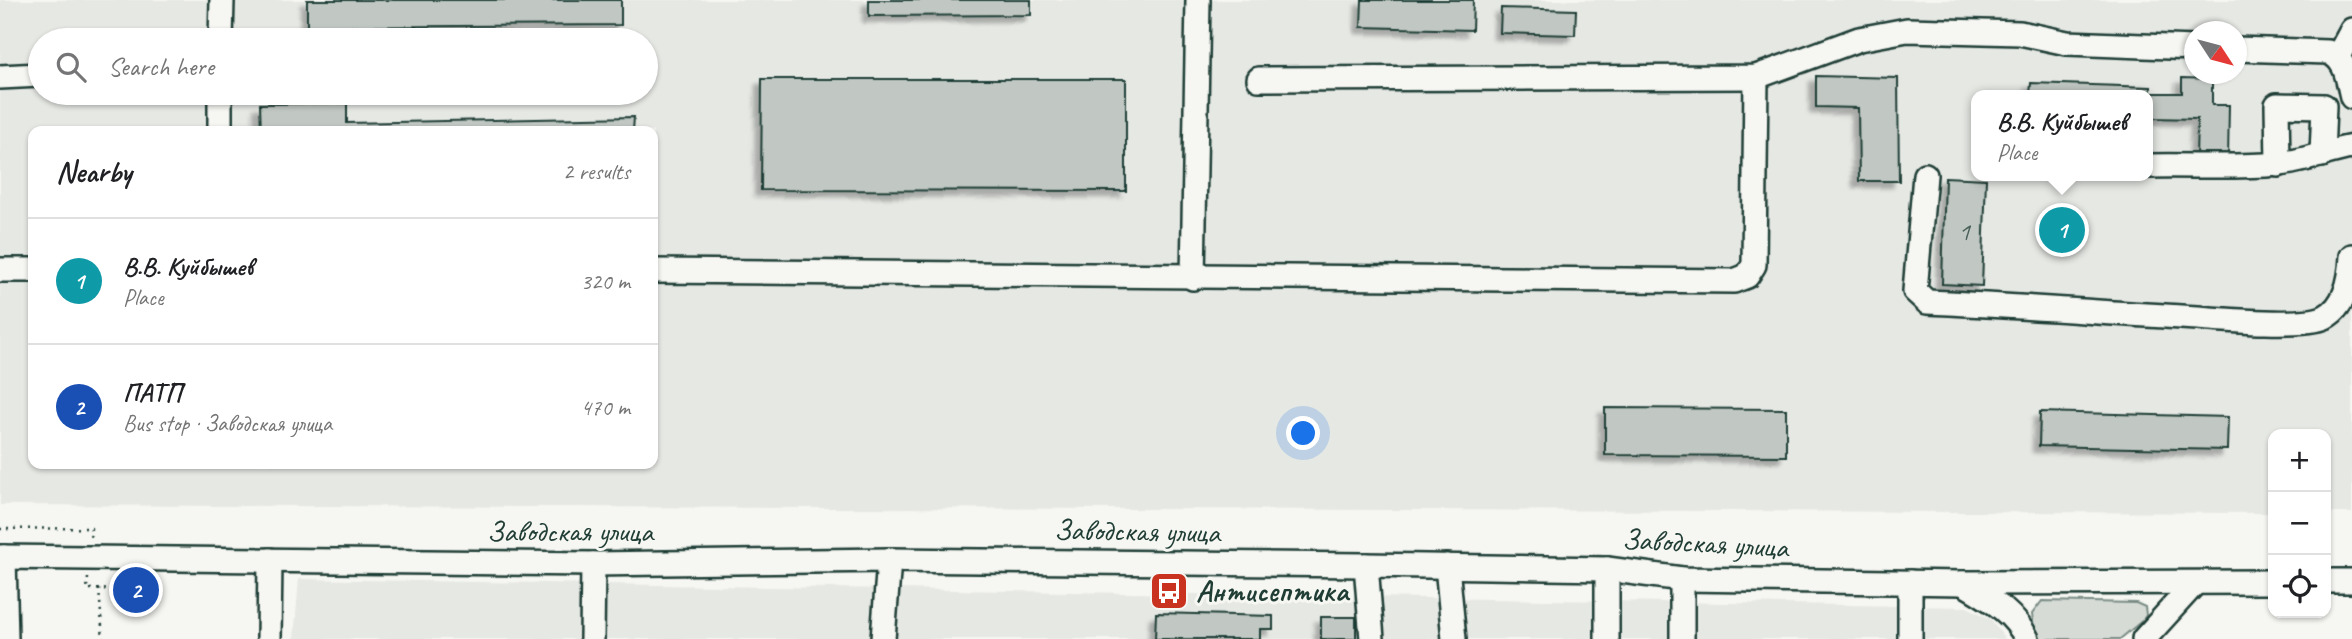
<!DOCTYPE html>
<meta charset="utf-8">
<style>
:root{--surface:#fff;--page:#f2f2f2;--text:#202124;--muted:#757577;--line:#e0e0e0;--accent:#ea580c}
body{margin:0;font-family:Caveat,sans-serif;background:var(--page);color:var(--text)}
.controls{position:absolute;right:21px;bottom:21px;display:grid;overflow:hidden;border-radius:14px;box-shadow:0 2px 5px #0004}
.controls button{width:63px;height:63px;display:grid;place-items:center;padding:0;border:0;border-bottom:2px solid var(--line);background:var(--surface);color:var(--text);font:35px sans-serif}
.compass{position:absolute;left:2184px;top:21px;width:63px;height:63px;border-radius:50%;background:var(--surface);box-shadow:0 2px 5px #0004;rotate:126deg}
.you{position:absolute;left:1304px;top:434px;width:24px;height:24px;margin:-18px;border:5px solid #fff;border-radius:50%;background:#1a73e8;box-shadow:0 0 0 10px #1a73e833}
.badge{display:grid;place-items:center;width:46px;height:46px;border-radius:50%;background:var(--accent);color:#fff;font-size:23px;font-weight:700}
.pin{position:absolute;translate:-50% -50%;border:4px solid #fff;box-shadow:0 2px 7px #0006}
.popup{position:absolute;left:1971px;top:90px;width:182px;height:91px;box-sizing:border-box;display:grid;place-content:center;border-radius:14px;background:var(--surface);filter:drop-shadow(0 2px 5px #0005);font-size:23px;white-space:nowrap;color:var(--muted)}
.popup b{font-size:26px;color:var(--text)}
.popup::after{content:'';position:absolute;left:50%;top:100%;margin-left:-14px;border:14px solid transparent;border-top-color:var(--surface)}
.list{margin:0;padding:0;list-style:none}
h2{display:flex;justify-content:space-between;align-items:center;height:91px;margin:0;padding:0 28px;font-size:30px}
h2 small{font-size:23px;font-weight:400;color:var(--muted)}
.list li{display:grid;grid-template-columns:46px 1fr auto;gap:21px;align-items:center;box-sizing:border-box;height:126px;padding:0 28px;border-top:2px solid var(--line)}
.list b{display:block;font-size:26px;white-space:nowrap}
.list p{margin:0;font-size:23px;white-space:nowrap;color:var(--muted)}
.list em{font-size:23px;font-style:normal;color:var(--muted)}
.icon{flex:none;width:38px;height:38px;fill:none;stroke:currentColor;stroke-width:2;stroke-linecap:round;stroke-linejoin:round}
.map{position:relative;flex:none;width:2352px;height:639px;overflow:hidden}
.search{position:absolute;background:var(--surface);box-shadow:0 2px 5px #0004;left:28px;top:28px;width:630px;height:77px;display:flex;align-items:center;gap:18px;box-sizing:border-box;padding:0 24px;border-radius:38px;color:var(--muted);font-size:26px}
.panel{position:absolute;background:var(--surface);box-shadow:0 2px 5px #0004;left:28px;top:126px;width:630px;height:343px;border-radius:14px}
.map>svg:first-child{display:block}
</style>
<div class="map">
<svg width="2352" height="639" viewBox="0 0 2352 639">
<defs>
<filter id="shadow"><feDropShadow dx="-6" dy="6" stdDeviation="2" flood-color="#0004"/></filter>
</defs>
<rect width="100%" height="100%" fill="#f6f6f2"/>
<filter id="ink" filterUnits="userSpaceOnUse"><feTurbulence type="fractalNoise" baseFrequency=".0143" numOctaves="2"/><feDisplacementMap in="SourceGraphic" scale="14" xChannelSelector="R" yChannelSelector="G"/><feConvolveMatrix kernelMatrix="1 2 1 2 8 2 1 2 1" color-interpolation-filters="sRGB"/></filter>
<g filter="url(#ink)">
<g fill="#e6e8e4" fill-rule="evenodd">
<path d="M0 0H2352V513H2326V434H2273V513L0 505ZM2194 32H2236V74H2194ZM40 40H646V93H40ZM1976 95H2148V176H1976ZM33 131H653V464H33Z"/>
<path d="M299 579 1967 607 1991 619 2005 639H294Z"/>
</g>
<path fill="#d6dbd6" stroke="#7a8c85" stroke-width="2" d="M2042 601 2136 603 2145 607 2146 615 2143 620 2120 639H2039L2034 630 2032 614Z"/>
<g fill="#c1c8c3" stroke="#1f3d34" stroke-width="2" filter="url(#shadow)">
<path d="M307 0H621V25L307 27Z"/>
<path d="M869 0H1031V15L869 16Z"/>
<path d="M1362 0H1473L1472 30 1361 27Z"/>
<path d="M1501 8 1576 10 1575 35 1500 33Z"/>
<path d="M1816 76 1898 78 1899 181H1859L1858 108 1816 107Z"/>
<path d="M2182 78 2212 79V105H2229L2228 160 2196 159 2197 119 2150 118V93H2182Z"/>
<path d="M762 79H1126V191L761 190Z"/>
<path d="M2031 83 2151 87 2150 118H2148V95H2030Z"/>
<path d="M347 103V123L634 117 633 131H261L260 104Z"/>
<path d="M1945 177 1986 179 1982 286 1942 284Z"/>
<path d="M1605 408 1786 409V456L1605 455Z"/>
<path d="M2040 412 2228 417 2227 450 2039 446Z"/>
<path d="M1156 613 1273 616V629H1260V639H1155Z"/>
<rect x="1321" y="617" width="35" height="22"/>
</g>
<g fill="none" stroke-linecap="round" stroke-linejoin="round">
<defs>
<g id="minor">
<path d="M221 40 222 0"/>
<path d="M2236 49 2328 52C2347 60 2347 78 2352 97"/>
<path d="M2338 56 2352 30"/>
<path d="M0 77 40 75"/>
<path d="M1259 79 1756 77 1859 39 1907 30 2020 33 2067 43 2194 48"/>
<path d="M220 131V93"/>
<path d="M2278 165 2277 105 2324 106 2322 155"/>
<path d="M2148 166C2191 165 2236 168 2278 164 2304 162 2327 151 2352 147"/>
<path d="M1925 175 1915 291 1927 302C2017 306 2107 313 2198 318 2223 320 2305 327 2325 317 2346 306 2351 278 2352 256"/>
<path d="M0 270H33"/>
<path d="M653 271 1734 281 1747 276 1754 265 1756 77"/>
<path d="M1193 278 1198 0"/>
<path d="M0 557 593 564 889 560 1366 565 1607 569 1682 579 1963 583 2273 582"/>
<path d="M4 557 6 639"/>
<path d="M1366 565 1372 639"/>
<path d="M1447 566 1454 639"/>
<path d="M2326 581H2352"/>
<path d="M1963 583C1989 599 2013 611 2027 639"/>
<path d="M269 639 270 560"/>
<path d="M592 639 593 564"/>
<path d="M883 639 889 560"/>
<path d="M1607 639V569"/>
<path d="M1682 639V579"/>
<path d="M1910 639V582"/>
<path d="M2144 639 2195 583"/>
</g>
</defs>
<use href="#minor" stroke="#1f3d34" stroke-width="28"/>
<g stroke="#1f3d34" stroke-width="2.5" stroke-dasharray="2 5" stroke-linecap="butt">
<path d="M0 529 91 528 90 540"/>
<path d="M88 578 87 589 136 590"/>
<path d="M99 589 103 639"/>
</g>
<use href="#minor" stroke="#f6f6f2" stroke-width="23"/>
</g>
</g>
<defs>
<symbol id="bus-square" viewBox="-11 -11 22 22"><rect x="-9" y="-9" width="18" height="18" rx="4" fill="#c8321e" stroke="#f6f6f2"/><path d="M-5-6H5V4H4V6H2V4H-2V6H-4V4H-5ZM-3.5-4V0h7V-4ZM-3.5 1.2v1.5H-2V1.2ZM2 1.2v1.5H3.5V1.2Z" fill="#fff"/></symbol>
</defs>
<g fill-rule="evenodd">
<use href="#bus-square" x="1147" y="569" width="44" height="44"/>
</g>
<g text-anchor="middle" stroke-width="6" stroke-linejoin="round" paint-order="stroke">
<g font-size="26" fill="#486058">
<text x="1964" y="240">1</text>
</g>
<g font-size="30" fill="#1f3d34" stroke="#f6f6f2">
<text x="570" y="541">Заводская улица</text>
<text transform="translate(1137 531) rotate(1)" y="10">Заводская улица</text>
<text transform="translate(1705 543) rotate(3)" y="10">Заводская улица</text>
</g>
<g font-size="30" font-weight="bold" fill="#1f3d34" stroke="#f6f6f2" text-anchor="start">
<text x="1196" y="601">Антисептика</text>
</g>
</g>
</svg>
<div class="controls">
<button>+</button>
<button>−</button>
<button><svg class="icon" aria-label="locate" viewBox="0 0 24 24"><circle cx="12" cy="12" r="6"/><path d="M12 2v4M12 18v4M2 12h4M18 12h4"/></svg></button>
</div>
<svg class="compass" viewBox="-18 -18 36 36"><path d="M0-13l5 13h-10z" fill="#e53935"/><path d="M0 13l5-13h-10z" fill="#757577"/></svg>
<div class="you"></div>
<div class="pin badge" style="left:2062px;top:230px;background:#0f9aa8">1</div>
<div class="popup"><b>В.В. Куйбышев</b>Place</div>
<div class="pin badge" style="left:136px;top:590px;background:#1a4fb4">2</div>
<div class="search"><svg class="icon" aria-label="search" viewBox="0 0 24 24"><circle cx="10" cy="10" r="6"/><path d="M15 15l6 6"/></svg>Search here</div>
<section class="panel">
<h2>Nearby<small>2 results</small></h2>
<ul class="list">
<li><span class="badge" style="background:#0f9aa8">1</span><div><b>В.В. Куйбышев</b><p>Place</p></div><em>320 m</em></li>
<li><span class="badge" style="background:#1a4fb4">2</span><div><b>ПАТП</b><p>Bus stop · Заводская улица</p></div><em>470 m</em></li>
</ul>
</section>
</div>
